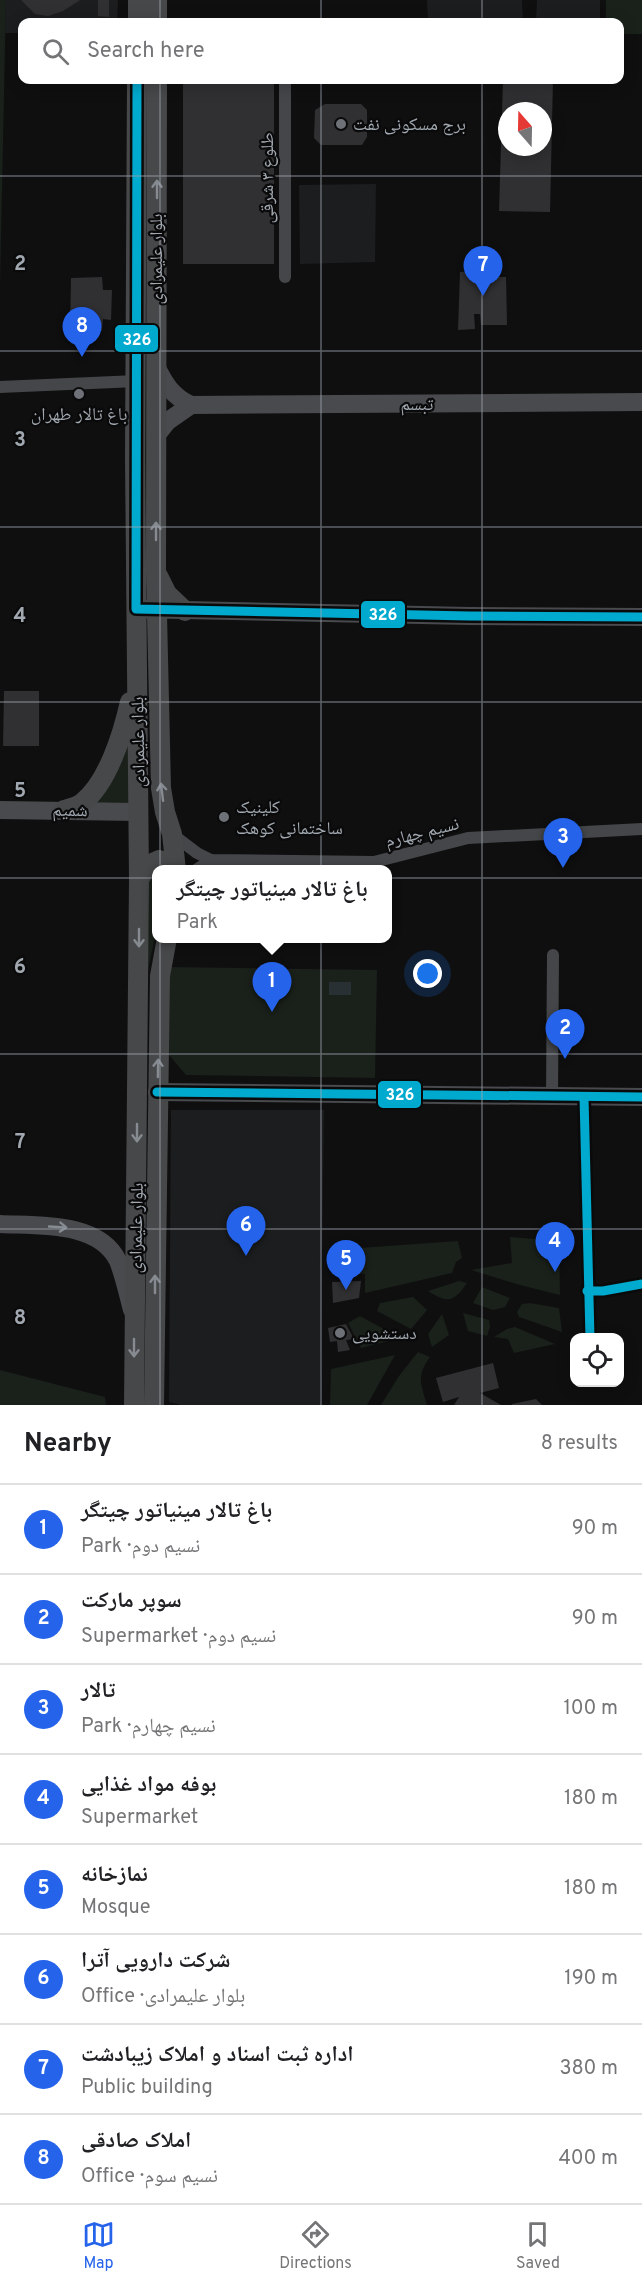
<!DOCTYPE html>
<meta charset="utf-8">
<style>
:root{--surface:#fff;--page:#f2f2f2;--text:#202124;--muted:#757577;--line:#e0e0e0;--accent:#2563eb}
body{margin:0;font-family:Overpass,"Noto Naskh Arabic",sans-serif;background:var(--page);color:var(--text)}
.controls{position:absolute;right:18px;bottom:18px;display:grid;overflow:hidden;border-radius:12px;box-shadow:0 3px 15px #0003}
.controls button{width:54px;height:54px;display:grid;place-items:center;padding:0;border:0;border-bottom:2px solid var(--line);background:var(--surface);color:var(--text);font:30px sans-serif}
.compass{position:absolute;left:498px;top:102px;width:54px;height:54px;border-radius:50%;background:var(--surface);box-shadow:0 3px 15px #0003;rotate:340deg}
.you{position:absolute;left:428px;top:974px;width:21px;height:21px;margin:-15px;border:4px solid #fff;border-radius:50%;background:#1a73e8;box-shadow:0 0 0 9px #1a73e833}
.badge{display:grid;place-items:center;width:39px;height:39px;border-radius:50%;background:var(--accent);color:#fff;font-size:20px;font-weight:700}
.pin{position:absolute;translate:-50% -50px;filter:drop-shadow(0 2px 3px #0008)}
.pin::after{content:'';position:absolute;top:32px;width:21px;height:18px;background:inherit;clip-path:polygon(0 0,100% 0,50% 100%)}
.popup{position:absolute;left:152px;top:865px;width:240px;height:78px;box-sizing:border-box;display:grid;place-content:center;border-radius:12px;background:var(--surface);filter:drop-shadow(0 2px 4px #0005);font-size:20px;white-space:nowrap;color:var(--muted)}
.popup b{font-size:22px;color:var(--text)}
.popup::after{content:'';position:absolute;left:50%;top:100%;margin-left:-12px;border:12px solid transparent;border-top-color:var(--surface)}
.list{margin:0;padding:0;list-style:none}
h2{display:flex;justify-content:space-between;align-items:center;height:78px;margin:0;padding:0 24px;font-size:26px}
h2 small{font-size:20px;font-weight:400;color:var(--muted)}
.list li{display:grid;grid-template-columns:39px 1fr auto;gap:18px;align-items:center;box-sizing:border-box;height:90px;padding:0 24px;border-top:2px solid var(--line)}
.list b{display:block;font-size:22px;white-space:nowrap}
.list p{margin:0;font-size:20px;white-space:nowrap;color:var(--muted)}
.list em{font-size:20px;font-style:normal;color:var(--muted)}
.icon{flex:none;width:33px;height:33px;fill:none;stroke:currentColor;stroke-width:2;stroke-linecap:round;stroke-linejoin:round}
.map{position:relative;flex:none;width:642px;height:1405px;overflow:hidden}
.search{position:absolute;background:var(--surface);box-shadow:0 3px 15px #0003;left:18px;right:18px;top:18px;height:66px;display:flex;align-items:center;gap:15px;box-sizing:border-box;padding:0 21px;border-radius:12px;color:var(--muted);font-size:22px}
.sheet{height:798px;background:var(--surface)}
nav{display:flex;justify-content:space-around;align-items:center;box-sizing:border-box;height:84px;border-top:2px solid var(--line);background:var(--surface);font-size:16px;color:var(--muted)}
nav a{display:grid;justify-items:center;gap:3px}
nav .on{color:var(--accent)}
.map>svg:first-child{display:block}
</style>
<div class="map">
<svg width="642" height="1405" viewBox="0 0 642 1405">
<rect width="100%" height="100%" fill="#0f0f10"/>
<g fill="#1c1d1e">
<path d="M6 0H118L117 22H22V33H5Z"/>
<path d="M427 0H522L523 22H428Z"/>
<path d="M537 0H600V22H536Z"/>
<path d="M376 184 375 262 300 264 299 185Z"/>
<path d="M171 1110H324L320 1405H181L169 1402Z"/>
</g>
<g fill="#1a201a">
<path d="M0 0H6L0 284Z"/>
<path d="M606 0H642V34H620V22H606Z"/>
<path d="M145 80H152L149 585H144Z"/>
<path d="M131 721V804H94Z"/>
<path d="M156 870V933L148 969V875Z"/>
<path d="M170 967 377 970 375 1078 186 1075 168 1054Z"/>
<path d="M510 1237 559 1241 560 1295 520 1285 471 1270 512 1263Z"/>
<path d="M458 1241 462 1258 456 1262 452 1273 365 1293V1274L332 1275 331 1250Z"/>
<path d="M459 1281 467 1283C454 1302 448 1304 428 1291Z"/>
<path d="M482 1287 510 1298 505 1307 493 1310 473 1303Z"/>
<path d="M413 1297 427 1310 411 1329 377 1311 380 1303Z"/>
<path d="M530 1303 559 1308 562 1332 519 1317 517 1312 522 1304Z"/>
<path d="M463 1313 489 1320 490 1327 487 1336 468 1331Z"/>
<path d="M442 1314 449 1335 432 1347 428 1334Z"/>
<path d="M360 1316 400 1338 361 1348 348 1323Z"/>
<path d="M515 1327 555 1344 514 1353 508 1339 494 1337 507 1329Z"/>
<path d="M418 1352 430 1357C416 1376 421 1384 427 1405H381L399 1376Z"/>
<path d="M395 1355 367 1405H330L331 1369Z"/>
<path d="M0 1370 105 1397 106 1405H0Z"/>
</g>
<rect fill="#283034" x="329" y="982" width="22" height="13"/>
<g fill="#303032" fill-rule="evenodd">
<path d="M21 0H80L63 11 48 16 35 14Z"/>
<path d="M98 0H109V17L98 16Z"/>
<rect x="183" y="80" width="91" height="184"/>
<path d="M503 80H553L550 212 499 211ZM507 111H543V147H507Z"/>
<path d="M325 104H361L367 110V137L362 145H321L314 138 315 110Z"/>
<path d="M477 271V277H506L507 325H481L480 314H474L475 329 458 330 460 272Z"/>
<path d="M102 277 103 290H112L111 320 103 319 102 331H70L71 278Z"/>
<path d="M4 691H39V746H3Z"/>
<path d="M361 1281 359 1298 333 1303 332 1282Z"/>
<path d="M346 1324 354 1339 346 1340 350 1350 338 1352 337 1341 330 1342 328 1328Z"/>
<path d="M493 1363 499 1388 480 1393 501 1405H454L459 1397 443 1402 436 1378Z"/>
<path d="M536 1399 542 1405H512V1404Z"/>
</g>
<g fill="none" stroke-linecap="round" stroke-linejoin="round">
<g stroke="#444649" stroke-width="12">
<path d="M285 277V80"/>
<path d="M0 387 137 381"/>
<path d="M172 834 197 853 211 860 374 862 468 838 642 829"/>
<path d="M196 870 211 860"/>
<path d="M552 1097 553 955"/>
</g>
<g stroke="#484a4d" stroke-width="18">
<path d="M156 366C165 384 172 396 191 405L642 402"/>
<path d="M156 436 168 421 191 405"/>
<path d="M136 609 469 616 642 617"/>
<path d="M0 810 139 812"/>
<path d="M157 1092 642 1097"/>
<path d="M0 1224C37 1226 99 1221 118 1261 124 1276 128 1295 132 1310"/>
</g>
<g stroke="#47484a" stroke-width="20">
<path d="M138 22V0"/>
<path d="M157 22V0"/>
<path d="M157 80 156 571 161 788 165 812 172 834 176 870"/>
<path d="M158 576 167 594 185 611"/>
<path d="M64 810C70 808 77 807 82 803 108 783 123 733 130 702"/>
<path d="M139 879 148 865 159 860 171 864 174 870"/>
<path d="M134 1405 139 879 135 459 137 80"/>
<path d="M154 1405 160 976 167 938"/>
</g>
<defs>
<g id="bus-1">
<path d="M137 80 136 609 469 616 642 617"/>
<path d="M157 1092 642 1097"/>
<path d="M584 1097 590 1338"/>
<path d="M587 1291H603L642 1284"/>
</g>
</defs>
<use href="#bus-1" stroke="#0a0a0b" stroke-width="14"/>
<use href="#bus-1" stroke="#00a9ce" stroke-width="9"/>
</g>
<defs><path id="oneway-shaft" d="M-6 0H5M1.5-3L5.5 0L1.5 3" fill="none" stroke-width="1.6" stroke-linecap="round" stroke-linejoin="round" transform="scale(1.5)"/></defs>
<g stroke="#868b91">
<use href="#oneway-shaft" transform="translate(157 189) rotate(-90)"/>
<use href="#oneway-shaft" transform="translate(156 531) rotate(-90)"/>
<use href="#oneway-shaft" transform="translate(162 792) rotate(-97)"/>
<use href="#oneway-shaft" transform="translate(139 938) rotate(90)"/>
<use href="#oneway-shaft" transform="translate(158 1068) rotate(-89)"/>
<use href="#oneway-shaft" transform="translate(137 1133) rotate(90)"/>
<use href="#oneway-shaft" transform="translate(155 1284) rotate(-90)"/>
<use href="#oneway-shaft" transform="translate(134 1348) rotate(90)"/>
</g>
<use stroke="#868c92" href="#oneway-shaft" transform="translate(58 1227) rotate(3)"/>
<path fill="none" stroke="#a1a8b0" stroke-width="1.5" stroke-opacity="0.55" d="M160 0V22M321 0V22M482 0V22M160 80V1405M321 80V1405M482 80V1405M0 176H642M0 351H642M0 527H642M0 702H642M0 878H642M0 1054H642M0 1229H642"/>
<g fill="#6e7278" stroke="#0a0a0b" stroke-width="2">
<circle cx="341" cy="124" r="6"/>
<circle cx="79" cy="394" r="6"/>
<circle cx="224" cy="817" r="6"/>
<circle cx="340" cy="1333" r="6"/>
</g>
<g text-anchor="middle" stroke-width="4.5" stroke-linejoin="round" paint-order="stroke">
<g font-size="18" fill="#a1a8b0" stroke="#0a0a0b" text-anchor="start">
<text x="353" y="130">برج مسکونی نفت</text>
<text x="79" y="420" text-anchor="middle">باغ تالار طهران</text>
<text x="236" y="813">کلینیک<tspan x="236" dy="21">ساختمانی کوهک</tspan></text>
<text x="352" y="1339">دستشویی</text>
</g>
<g font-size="18" fill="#a1a8b0" stroke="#0a0a0b">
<text transform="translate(267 178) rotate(-90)" y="6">طلوع ۳ شرقی</text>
<text transform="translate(156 259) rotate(-90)" y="6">بلوار علیمرادی</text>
<text x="417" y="410">تبسم</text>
<text transform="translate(138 742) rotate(-91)" y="6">بلوار علیمرادی</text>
<text transform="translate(70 810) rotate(1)" y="6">شمیم</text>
<text transform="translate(422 832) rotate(-14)" y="6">نسیم چهارم</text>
<text transform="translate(136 1228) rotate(-89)" y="6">بلوار علیمرادی</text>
</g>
</g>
<g font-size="20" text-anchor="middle" font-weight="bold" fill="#a1a8b0" stroke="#0a0a0b" stroke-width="4.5" stroke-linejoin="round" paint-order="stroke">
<text x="20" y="270">2</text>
<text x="20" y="446">3</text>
<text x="20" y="622">4</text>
<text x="20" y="797">5</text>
<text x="20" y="973">6</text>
<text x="20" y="1148">7</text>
<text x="20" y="1324">8</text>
</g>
<g stroke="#0a0a0b" stroke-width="2">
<rect x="114" y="324" width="45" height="29" rx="6" fill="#00a9ce"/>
<rect x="360" y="600" width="46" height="29" rx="6" fill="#00a9ce"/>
<rect x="377" y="1080" width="45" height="29" rx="6" fill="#00a9ce"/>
</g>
<g font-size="16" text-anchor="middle" font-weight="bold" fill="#fff">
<text x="137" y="345">326</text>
<text x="383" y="620">326</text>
<text x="400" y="1100">326</text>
</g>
</svg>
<div class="controls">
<button><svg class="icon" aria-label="locate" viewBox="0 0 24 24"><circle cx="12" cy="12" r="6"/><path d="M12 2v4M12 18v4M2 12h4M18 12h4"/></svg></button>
</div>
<svg class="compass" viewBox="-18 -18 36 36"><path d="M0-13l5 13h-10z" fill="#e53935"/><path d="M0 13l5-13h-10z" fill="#757577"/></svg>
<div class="you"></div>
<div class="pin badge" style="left:272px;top:1012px">1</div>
<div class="popup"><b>باغ تالار مینیاتور چیتگر</b>Park</div>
<div class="pin badge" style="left:565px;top:1059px">2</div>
<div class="pin badge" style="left:563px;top:868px">3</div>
<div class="pin badge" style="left:555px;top:1272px">4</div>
<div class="pin badge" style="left:346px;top:1290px">5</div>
<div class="pin badge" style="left:246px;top:1256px">6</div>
<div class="pin badge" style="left:483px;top:296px">7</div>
<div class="pin badge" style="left:82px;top:357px">8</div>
<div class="search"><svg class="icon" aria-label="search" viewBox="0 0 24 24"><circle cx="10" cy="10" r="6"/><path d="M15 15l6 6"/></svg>Search here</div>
</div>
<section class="sheet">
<h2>Nearby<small>8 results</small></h2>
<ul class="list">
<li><span class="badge">1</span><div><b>باغ تالار مینیاتور چیتگر</b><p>Park · نسیم دوم</p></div><em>90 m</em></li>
<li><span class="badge">2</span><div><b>سوپر مارکت</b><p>Supermarket · نسیم دوم</p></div><em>90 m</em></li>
<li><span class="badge">3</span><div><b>تالار</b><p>Park · نسیم چهارم</p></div><em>100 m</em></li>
<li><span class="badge">4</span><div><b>بوفه مواد غذایی</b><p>Supermarket</p></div><em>180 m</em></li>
<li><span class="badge">5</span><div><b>نمازخانه</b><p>Mosque</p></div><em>180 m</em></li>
<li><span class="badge">6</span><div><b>شرکت دارویی آترا</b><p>Office · بلوار علیمرادی</p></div><em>190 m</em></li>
<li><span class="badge">7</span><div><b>اداره ثبت اسناد و املاک زیبادشت</b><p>Public building</p></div><em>380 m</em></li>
<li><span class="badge">8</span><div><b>املاک صادقی</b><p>Office · نسیم سوم</p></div><em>400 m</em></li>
</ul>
</section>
<nav>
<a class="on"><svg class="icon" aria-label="map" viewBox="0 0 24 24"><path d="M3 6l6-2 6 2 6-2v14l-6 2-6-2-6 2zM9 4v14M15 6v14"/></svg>Map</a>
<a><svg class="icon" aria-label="directions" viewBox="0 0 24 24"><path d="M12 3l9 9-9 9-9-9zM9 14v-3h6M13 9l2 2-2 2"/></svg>Directions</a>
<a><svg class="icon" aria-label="saved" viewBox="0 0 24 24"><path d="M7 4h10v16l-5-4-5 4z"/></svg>Saved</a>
</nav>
